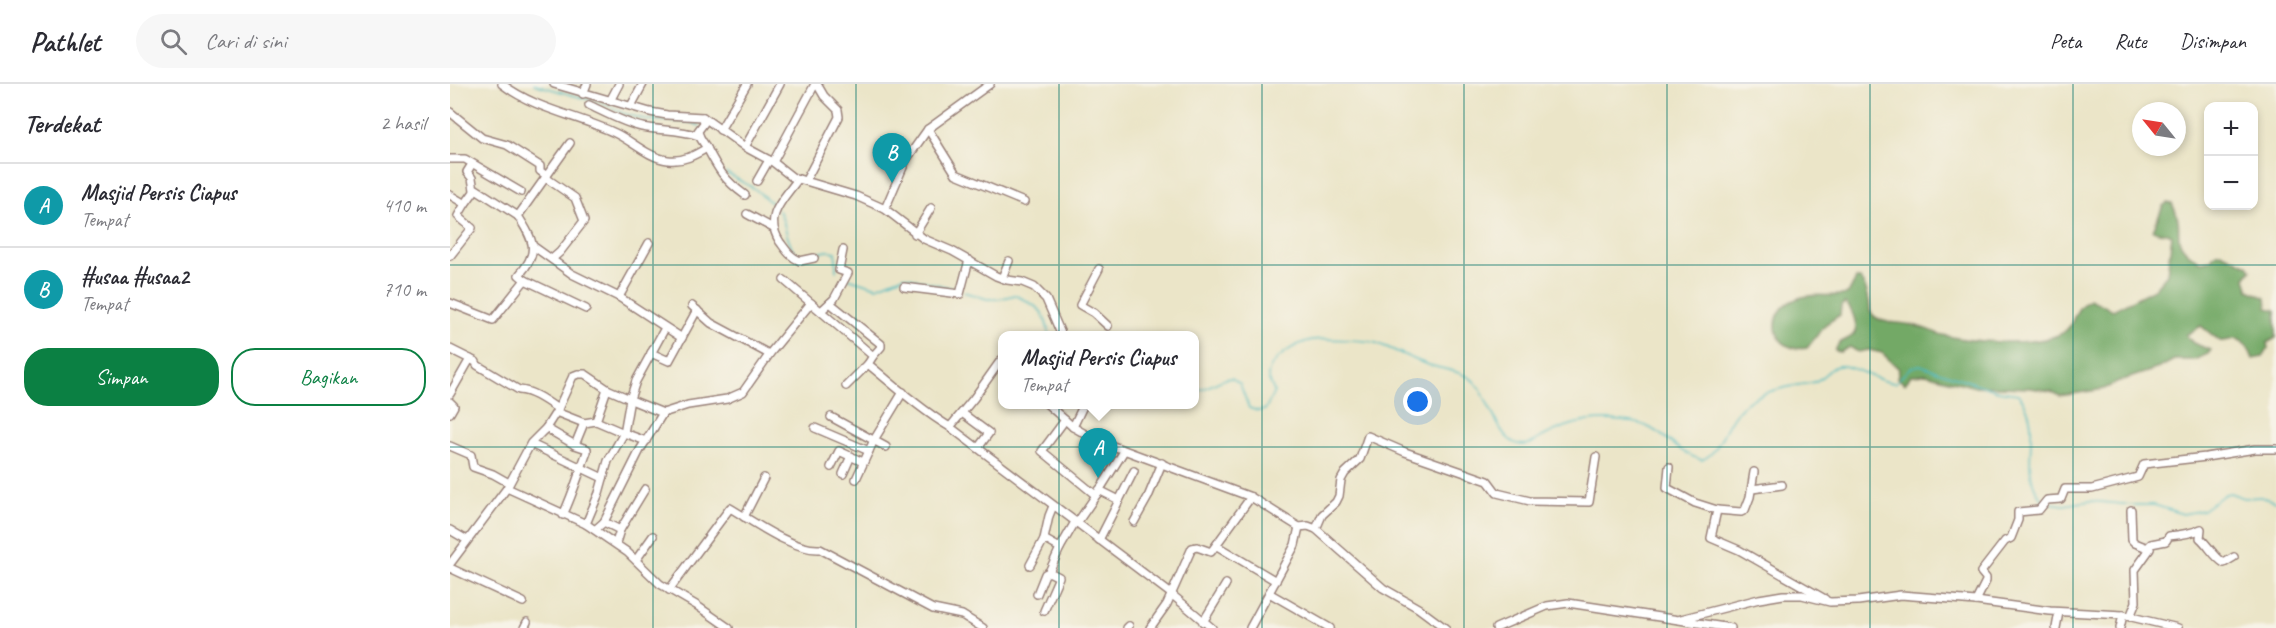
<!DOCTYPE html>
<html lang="id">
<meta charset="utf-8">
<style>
:root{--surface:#fff;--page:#f7f7f7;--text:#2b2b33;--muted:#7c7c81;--line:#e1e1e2;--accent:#0b8043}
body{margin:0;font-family:Caveat,sans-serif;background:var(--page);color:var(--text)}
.controls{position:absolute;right:18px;top:18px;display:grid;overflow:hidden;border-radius:12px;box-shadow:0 3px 9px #0003}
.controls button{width:54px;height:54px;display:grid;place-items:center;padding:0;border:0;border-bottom:2px solid var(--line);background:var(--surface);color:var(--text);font:30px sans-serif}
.compass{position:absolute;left:1682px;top:18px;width:54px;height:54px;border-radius:50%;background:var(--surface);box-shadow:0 3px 9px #0003;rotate:300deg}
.you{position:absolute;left:968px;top:318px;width:21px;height:21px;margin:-15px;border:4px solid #fff;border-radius:50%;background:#1a73e8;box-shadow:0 0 0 9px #1a73e833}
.badge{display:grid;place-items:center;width:39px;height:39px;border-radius:50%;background:var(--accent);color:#fff;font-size:20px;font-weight:700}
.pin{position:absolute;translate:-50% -50px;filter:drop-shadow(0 2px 3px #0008)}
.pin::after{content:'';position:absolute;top:32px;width:21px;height:18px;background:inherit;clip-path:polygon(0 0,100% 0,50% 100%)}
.popup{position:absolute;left:548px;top:247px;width:201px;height:78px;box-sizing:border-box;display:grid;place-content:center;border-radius:12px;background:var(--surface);filter:drop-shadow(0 2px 4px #0005);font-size:20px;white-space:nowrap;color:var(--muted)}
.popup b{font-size:22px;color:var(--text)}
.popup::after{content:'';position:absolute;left:50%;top:100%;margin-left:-12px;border:12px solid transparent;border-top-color:var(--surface)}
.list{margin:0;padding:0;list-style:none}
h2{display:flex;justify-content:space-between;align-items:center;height:78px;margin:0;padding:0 24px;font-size:26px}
h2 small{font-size:20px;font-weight:400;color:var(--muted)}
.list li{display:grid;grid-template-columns:39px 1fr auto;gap:18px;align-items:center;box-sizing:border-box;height:84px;padding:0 24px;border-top:2px solid var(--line)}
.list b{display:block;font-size:22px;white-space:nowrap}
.list p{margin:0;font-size:20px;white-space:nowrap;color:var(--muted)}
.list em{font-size:20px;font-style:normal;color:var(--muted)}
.actions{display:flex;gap:12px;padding:18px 24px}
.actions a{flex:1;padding:14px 0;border:2px solid var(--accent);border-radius:24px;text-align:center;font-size:21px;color:var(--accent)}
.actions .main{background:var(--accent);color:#fff}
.icon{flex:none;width:33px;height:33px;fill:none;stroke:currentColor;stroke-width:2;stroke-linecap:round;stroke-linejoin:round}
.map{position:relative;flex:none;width:1826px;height:544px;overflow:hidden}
header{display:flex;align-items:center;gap:36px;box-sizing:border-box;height:84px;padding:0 30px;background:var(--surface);border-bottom:2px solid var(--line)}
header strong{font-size:28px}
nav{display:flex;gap:33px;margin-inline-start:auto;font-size:21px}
.search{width:420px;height:54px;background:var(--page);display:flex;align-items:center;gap:15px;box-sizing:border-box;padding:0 21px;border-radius:33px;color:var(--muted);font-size:22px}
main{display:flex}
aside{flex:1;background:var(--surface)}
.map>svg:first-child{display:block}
</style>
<header>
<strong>Pathlet</strong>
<div class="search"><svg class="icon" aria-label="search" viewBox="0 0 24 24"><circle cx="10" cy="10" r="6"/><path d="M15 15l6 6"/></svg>Cari di sini</div>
<nav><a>Peta</a><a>Rute</a><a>Disimpan</a></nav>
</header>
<main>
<aside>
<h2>Terdekat<small>2 hasil</small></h2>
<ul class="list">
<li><span class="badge" style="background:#0f9aa8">A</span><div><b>Masjid Persis Ciapus</b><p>Tempat</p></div><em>410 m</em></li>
<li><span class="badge" style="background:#0f9aa8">B</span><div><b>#usaa #usaa2</b><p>Tempat</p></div><em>710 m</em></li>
</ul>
<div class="actions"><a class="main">Simpan</a><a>Bagikan</a></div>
</aside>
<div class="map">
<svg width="1826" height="544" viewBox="0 0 1826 544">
<rect width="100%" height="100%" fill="#f7f3e8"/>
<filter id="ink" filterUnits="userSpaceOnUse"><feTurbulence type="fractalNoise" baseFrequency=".0167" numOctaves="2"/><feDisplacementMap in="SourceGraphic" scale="12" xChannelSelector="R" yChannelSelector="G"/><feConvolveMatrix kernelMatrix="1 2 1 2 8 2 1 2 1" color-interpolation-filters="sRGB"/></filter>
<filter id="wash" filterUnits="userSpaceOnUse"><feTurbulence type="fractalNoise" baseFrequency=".008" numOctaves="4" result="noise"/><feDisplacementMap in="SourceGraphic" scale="24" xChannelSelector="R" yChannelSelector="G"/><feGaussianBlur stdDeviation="1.35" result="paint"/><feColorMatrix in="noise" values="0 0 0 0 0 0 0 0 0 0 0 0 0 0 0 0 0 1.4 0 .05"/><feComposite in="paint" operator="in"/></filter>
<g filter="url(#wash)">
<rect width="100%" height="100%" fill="#ebe5c8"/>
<path fill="#73a966" stroke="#5e6448" stroke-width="1.5" d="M1717 119 1722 120C1739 149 1713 155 1751 178L1760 176 1766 169 1771 168 1798 181 1801 186 1795 194 1799 206 1816 214 1817 224 1826 226V254L1817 259 1818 264 1813 273 1803 275C1801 268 1794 256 1786 255 1781 255 1776 258 1770 257L1751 242 1736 251 1743 259 1761 266 1758 270 1744 276H1724L1709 284 1673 296 1654 305 1610 312 1601 307 1581 304 1522 302 1476 290 1461 291 1455 300 1447 294 1449 285 1432 269 1419 266 1408 268 1400 263 1390 268 1385 267C1390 254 1395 259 1403 251 1410 244 1402 224 1395 219L1391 222 1390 231 1376 240 1357 264C1321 270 1315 227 1346 215 1361 208 1382 214 1398 210L1406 195H1410C1417 203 1420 217 1420 227 1429 242 1447 237 1462 241 1473 243 1483 248 1493 251 1520 258 1588 263 1612 249 1626 242 1621 225 1640 215L1663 226 1704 205 1717 190 1722 151C1715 147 1709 150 1703 146L1713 122Z"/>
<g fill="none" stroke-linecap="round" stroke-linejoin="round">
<g stroke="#49b9bf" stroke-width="1.5">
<path d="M84 0 160 22 172 29 197 36 240 38 250 42"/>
<path d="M276 89 305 105 326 123"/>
<path d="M329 127C338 140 335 174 358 172 370 170 373 165 386 168V187"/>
<path d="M398 194 427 203 454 192 509 206"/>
<path d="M514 208 537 215H549L565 211C588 223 595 224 599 252"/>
<path d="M744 306C756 308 768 294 782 294L790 300 799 324 808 327 815 326 824 308C823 302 818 297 818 291 820 274 847 259 862 256 871 254 918 256 926 259 943 265 959 274 976 280 990 285 1008 286 1020 294 1041 307 1046 369 1080 360 1109 342 1136 333 1171 337 1183 338 1192 339 1202 345 1222 356 1228 369 1252 376 1271 367 1273 344 1286 329 1303 309 1324 306 1348 301 1354 300 1360 300 1366 297 1373 294 1380 283 1388 282 1402 280 1427 298 1445 299L1460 284 1470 281 1548 307 1569 310C1572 315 1576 321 1578 327 1588 355 1569 391 1593 416"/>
<path d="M1600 419 1614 421 1640 417 1682 421H1704L1733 430 1753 426 1775 410 1780 409 1794 414 1811 413 1826 418"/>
</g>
</g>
</g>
<g filter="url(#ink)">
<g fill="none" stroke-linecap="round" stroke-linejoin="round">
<defs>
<g id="minor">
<path d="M52 0C86 26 127 31 165 49 182 57 199 74 218 76 233 78 245 71 257 64"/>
<path d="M104 0 200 28 217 31 253 33 295 63 323 78 342 93 406 112 435 125 474 155 502 167 546 192 557 196 572 198 584 203 596 215 612 252"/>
<path d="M133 10 137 0"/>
<path d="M160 17 169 0"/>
<path d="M139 21C156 29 174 39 192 43 212 47 229 45 249 52"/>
<path d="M181 22 193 0"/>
<path d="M0 28 32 54 57 61 90 82V87L97 92"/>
<path d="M253 33 254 39 248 47C249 54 253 58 257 64 268 85 274 96 295 111"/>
<path d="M478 45 506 90 574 118"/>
<path d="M270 46 297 0"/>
<path d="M295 63 330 0"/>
<path d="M0 75H15L71 108"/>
<path d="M323 78 365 0"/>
<path d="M22 80 17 88 22 94 24 106"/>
<path d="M96 94 125 114 134 137 110 168 102 175"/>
<path d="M348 95C333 116 313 132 330 158 336 166 340 173 350 177L364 174"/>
<path d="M356 96 389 33 388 26 374 12 367 0"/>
<path d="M307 97 319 76"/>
<path d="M0 111 15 120 26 105 68 132 120 59"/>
<path d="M435 125 456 76 478 45 540 0"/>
<path d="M297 130 323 144"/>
<path d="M68 132C84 157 90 168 69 191L75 196 136 225"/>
<path d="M465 150 481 124"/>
<path d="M83 162 122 190 169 213 232 254"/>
<path d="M0 172 22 144 8 132 15 120"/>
<path d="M649 185 630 221 644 229 658 242"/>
<path d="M552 194 559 177"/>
<path d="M334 196 361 219"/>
<path d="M454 203 510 210 519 176"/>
<path d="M169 213 199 159"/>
<path d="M0 219 43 236 75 196"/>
<path d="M380 219 431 260V263L423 272"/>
<path d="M242 222 261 239 319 270"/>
<path d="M371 227 384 215 398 189 389 186 393 166"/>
<path d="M0 265 20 275"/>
<path d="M201 269 219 277 247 226"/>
<path d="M396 302 418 280"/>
<path d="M0 310 20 275 26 278 27 281 69 306C83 307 96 317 108 325"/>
<path d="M180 315 186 297 215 244"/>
<path d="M181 316 213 329"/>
<path d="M0 318 4 322 0 329"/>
<path d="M597 320 623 343 644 355 801 413 849 443 845 461 800 544"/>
<path d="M106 328 134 339"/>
<path d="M512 329 539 349 528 364"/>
<path d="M381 333 436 363"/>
<path d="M615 336 592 367 643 409 647 410 674 367"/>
<path d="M146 337 157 305"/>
<path d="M500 343 524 314 551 276"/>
<path d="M623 343 634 320"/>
<path d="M96 344 125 361"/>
<path d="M365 344 419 367"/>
<path d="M81 360 153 394"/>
<path d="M0 362 21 371 23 383 43 390 59 399"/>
<path d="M638 366 644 355"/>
<path d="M381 383 389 367 413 378"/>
<path d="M1219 383 1217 404 1245 419 1267 426 1261 454 1289 466 1375 515"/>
<path d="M393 390 401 372"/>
<path d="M406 395 424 356 453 308"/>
<path d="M57 404 81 359 96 344 108 325 123 292 128 290H135L157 305 180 315 174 349 196 357"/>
<path d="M1302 405 1332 401"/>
<path d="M649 406 669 416"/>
<path d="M1267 426 1291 428 1295 426 1300 413 1304 388"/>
<path d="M294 433 314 394"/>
<path d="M154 438 190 366 213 329 238 321 277 315 293 308 321 268 361 219 423 272 418 280C444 301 471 326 500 343L720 509 762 544"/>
<path d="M684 438 698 413 712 379"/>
<path d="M627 439 647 410"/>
<path d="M136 440 177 468 210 500 246 521 279 544"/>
<path d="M849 443 858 442 866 445 933 504 968 524 995 544"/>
<path d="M146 445 154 438 170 446"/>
<path d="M866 445 872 431 886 418 889 412 891 396 895 389 910 375 918 352 955 368 1038 397 1047 409 1080 417 1139 418 1146 373"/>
<path d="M0 446 17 456"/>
<path d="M594 455 599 432 603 422"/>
<path d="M649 456 684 387"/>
<path d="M166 459 170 446 195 405"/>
<path d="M767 462 826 497"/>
<path d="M1698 463 1701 460 1716 457 1719 452C1729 451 1743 449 1751 445L1750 454C1759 462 1764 473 1774 479L1784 473"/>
<path d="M186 476 203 452"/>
<path d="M0 480 57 404 136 440 149 409 158 377 174 349 146 337 134 339 125 361 137 365V368C129 389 123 410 113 431"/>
<path d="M580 481 594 455 610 464 625 438"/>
<path d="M0 484 73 518"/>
<path d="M219 506 280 424C304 438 344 467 370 465L483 525 512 531 533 544"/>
<path d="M819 509 880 544"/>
<path d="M587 510 595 490 599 488"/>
<path d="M1526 517 1536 497V494L1531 488 1555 457 1561 454 1568 436V428L1589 426 1597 416 1611 415 1615 405H1642L1688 393 1694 380 1756 373 1805 365H1826"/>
<path d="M594 527 609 493 599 488 610 464"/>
<path d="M1680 533 1686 518 1685 486 1700 465 1685 459 1682 456 1681 426"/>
<path d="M1231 535 1309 515 1333 511H1352L1380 518 1408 517 1451 511 1526 517 1600 527 1673 531 1728 544"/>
<path d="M753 538 776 500"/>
<path d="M74 544 77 538"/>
<path d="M677 544 679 542"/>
<path d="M700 544 717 520 742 464 747 463 761 468 801 413"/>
<path d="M1046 544 1097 522 1118 519 1281 544"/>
<path d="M1606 544 1609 528"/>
<path d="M1670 544 1673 531"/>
</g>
</defs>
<use href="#minor" stroke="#9a827a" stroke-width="10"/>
<use href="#minor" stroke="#fff" stroke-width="7"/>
</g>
</g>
<path fill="none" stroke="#0f766e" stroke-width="1.5" stroke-opacity="0.55" d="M203 0V544M406 0V544M609 0V544M812 0V544M1014 0V544M1217 0V544M1420 0V544M1623 0V544M0 181H1826M0 363H1826"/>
</svg>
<div class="controls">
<button>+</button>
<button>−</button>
</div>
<svg class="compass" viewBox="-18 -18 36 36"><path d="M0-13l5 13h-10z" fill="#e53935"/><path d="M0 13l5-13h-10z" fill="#7c7c81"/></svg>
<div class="you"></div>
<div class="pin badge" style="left:648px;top:394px;background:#0f9aa8">A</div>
<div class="popup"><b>Masjid Persis Ciapus</b>Tempat</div>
<div class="pin badge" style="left:442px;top:99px;background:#0f9aa8">B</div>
</div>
</main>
